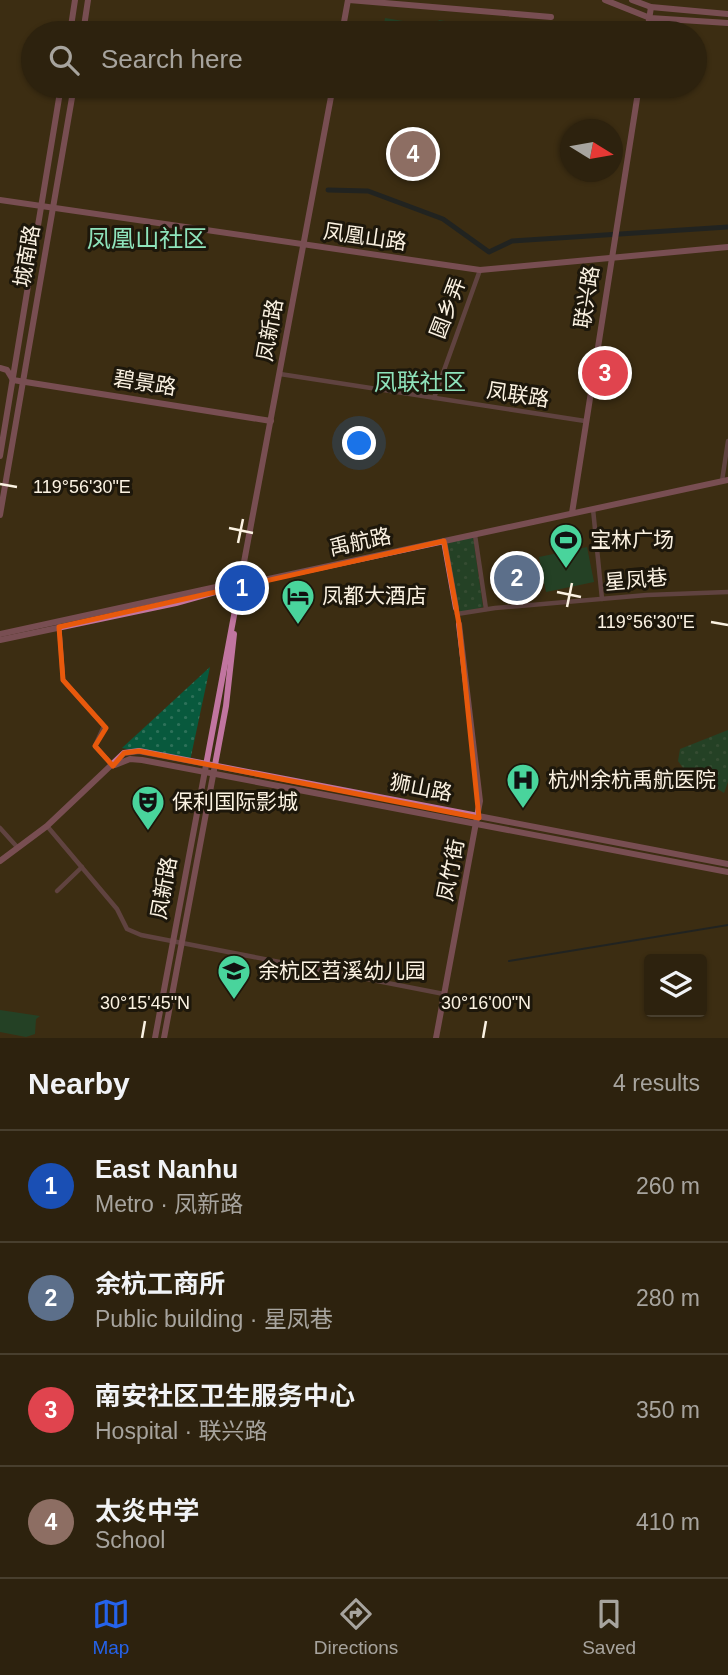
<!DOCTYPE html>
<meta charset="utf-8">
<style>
:root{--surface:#2d220e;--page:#392f1c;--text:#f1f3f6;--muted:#a7a49e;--line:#483f2e;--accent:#2563eb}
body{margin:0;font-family:Helvetica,"Noto Sans SC",sans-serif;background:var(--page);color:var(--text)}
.controls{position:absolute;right:21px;bottom:21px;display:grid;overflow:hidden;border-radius:7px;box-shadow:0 2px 5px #0004}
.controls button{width:63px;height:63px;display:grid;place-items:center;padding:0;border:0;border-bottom:2px solid var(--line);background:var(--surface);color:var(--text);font:35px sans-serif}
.compass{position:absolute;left:560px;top:119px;width:63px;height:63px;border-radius:50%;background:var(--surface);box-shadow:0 2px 5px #0004;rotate:101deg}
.you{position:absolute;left:360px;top:444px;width:24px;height:24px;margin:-18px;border:5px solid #fff;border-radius:50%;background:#1a73e8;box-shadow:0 0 0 10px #1a73e833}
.badge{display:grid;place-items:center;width:46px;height:46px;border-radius:50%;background:var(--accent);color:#fff;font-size:23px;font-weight:700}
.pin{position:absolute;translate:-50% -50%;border:4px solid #fff;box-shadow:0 2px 7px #0006}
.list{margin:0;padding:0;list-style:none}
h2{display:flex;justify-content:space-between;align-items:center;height:91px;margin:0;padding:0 28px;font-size:30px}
h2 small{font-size:23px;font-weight:400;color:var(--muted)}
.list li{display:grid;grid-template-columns:46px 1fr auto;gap:21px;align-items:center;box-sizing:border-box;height:112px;padding:0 28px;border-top:2px solid var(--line)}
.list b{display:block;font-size:26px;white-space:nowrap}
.list p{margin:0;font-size:23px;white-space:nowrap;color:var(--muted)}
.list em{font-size:23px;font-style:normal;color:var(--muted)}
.icon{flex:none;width:38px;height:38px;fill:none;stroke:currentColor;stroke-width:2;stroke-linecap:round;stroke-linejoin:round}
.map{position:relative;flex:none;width:728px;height:1038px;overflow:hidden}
.search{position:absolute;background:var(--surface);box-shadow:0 2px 5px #0004;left:21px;right:21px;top:21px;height:77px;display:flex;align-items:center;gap:18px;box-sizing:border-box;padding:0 24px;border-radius:38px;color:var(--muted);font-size:26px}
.sheet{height:539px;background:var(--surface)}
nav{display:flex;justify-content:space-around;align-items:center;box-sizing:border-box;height:98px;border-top:2px solid var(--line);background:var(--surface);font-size:19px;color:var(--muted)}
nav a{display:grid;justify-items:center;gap:4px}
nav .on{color:var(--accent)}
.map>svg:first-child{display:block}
</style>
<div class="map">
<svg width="728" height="1038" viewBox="0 0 728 1038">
<defs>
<pattern id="grass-dots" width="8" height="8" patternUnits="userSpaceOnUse" patternTransform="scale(1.75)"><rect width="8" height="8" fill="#08593d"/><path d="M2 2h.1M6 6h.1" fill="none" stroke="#2d7159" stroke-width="1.8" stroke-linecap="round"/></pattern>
</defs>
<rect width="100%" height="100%" fill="#3c2d12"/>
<g fill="url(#grass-dots)">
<path d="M473 536 483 607 460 614 446 543Z"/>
<path d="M210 667 190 761 122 748Z"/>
<path d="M728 730V782L724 793 683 768 678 761 680 749Z"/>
</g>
<g fill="#08593d">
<path d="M385 18 434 26 439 20 516 33H382Z"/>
<path d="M587 547 594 582 546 592 539 557Z"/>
<path d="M0 1010 40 1016 36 1019 35 1034 26 1037 0 1032Z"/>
</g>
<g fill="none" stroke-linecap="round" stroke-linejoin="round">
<path stroke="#021732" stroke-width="2" d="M509 961 728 925"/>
<path stroke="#021732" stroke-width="5" d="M328 190 368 191 443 219 489 252 512 241 728 227"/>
<g stroke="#8d5d78" stroke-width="4.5">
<path d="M280 374 585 421"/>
<path d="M434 398 480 270"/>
<path d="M722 481 728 441"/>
<path d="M593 509 602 599"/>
<path d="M475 535 486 609"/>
<path d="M457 614 495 608 647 595 728 592"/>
<path d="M59 625 63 680 104 726 95 746 113 766"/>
<path d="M47 826 117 909 127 929 141 935 444 994"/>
<path d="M0 828 18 848"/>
<path d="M57 891 82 867"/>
</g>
<g stroke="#c175a0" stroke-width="6">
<path d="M349 0 551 17"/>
<path d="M605 0 650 18 728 23"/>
<path d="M632 0 651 7 728 14"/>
<path d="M70 33 75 0"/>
<path d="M83 33 88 0"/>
<path d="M342 33 348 0"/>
<path d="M647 33 651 7"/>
<path d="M0 200 480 270 728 247"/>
<path d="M0 368 7 370 13 380 271 421"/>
<path d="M0 456 61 86"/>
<path d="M572 513 639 86"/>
<path d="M0 515 74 86"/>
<path d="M444 541 456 608"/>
<path d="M0 634 216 587"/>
<path d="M0 640 176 603 240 585 728 480"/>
<path d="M115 765 130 759 142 760 728 872"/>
<path d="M0 861 47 826 124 753 139 751 728 864"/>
<path d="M155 1038 333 86"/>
<path d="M164 1038 226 706 234 634"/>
<path d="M436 1038 480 801 459 624"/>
</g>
</g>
<path d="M0 0H728V1038H0ZM444 541 459 624 479 818 139 751 124 753 113 766 95 746 106 728 63 680 59 627Z" fill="#3c2d12" fill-opacity=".55" fill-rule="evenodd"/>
<path fill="none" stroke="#e8590c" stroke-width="5" stroke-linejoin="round" d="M444 541 459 624 479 818 139 751 124 753 113 766 95 746 106 728 63 680 59 627Z"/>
<path fill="none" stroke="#fbf2e2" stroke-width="2.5" d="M0 484 17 487M229 528 253 533M238 543 243 519M557 592 581 597M567 607 572 583M711 622 728 625M142 1038 145 1021M483 1038 486 1021"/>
<defs>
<symbol id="stadium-pin" viewBox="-11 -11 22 30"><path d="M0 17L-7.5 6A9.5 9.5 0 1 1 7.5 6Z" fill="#49d49c" stroke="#1d170b"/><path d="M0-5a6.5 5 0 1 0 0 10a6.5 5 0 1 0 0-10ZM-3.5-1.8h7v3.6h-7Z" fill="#111"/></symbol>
<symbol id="hotel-pin" viewBox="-11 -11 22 30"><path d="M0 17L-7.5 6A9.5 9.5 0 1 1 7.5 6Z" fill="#49d49c" stroke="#1d170b"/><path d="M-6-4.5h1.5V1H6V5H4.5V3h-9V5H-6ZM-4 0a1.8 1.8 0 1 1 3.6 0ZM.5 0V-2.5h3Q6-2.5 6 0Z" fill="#111"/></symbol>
<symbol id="hospital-pin" viewBox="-11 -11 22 30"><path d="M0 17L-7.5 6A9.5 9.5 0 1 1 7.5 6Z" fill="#49d49c" stroke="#1d170b"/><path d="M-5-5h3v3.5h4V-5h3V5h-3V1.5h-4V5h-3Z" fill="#111"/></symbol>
<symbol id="theatre-pin" viewBox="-11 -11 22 30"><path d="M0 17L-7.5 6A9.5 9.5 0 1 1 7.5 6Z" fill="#49d49c" stroke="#1d170b"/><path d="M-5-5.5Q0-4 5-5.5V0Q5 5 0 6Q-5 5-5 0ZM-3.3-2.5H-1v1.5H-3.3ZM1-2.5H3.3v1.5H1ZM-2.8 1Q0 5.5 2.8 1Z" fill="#111"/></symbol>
<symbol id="school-pin" viewBox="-11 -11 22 30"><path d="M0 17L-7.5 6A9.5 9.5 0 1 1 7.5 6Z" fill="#49d49c" stroke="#1d170b"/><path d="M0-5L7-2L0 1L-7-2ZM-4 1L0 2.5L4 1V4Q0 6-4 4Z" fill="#111"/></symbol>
</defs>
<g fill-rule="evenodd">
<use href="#stadium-pin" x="547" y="521" width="38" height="52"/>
<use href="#hotel-pin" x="279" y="577" width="38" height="52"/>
<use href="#hospital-pin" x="504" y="761" width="38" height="52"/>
<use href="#theatre-pin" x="129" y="783" width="38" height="52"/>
<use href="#school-pin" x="215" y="952" width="38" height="52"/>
</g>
<g text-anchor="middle" stroke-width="6" stroke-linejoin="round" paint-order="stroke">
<g font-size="21" fill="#fbf2e2" stroke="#1d170b">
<text transform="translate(365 237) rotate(8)" y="7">凤凰山路</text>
<text transform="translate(27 256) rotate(-80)" y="7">城南路</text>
<text transform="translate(587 297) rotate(-81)" y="7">联兴路</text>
<text transform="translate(448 308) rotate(-69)" y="7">圆乡弄</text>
<text transform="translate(270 330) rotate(-80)" y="7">凤新路</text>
<text transform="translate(145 383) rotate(9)" y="7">碧景路</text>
<text transform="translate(518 395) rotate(9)" y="7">凤联路</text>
<text transform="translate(360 542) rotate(-12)" y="7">禹航路</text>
<text transform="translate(636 580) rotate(-5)" y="7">星凤巷</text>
<text transform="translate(421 788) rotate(11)" y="7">狮山路</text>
<text transform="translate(451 870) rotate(-79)" y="7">凤竹街</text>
<text transform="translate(164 888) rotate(-80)" y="7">凤新路</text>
</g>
<g font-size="21" fill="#fbf2e2" stroke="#1d170b" text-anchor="start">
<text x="590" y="547">宝林广场</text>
<text x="322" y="603">凤都大酒店</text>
<text x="548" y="787">杭州余杭禹航医院</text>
<text x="172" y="809">保利国际影城</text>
<text x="258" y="978">余杭区苕溪幼儿园</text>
</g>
<g font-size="23" fill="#8ee3bb" stroke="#1d170b">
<text x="420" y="390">凤联社区</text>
</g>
<g font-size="24" fill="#8ee3bb" stroke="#1d170b">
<text x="147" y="247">凤凰山社区</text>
</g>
</g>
<g font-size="18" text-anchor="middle" fill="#fbf2e2" stroke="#1d170b" stroke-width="6" stroke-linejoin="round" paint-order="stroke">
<text x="82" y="493">119°56'30"E</text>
<text x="646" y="628">119°56'30"E</text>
<text x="145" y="1009">30°15'45"N</text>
<text x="486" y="1009">30°16'00"N</text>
</g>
</svg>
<div class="controls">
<button><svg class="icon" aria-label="layers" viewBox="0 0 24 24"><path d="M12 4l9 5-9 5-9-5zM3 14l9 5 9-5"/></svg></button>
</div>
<svg class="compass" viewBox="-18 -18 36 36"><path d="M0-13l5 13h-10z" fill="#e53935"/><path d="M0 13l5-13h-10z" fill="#a7a49e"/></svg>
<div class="you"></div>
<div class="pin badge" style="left:242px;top:588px;background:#1a4fb4">1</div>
<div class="pin badge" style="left:517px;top:578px;background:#5c6f8a">2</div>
<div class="pin badge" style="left:605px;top:373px;background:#e0444e">3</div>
<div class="pin badge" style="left:413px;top:154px;background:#8d6e63">4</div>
<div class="search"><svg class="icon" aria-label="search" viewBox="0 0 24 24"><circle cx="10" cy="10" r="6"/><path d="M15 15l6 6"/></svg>Search here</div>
</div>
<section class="sheet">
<h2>Nearby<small>4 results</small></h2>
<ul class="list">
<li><span class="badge" style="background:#1a4fb4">1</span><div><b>East Nanhu</b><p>Metro · 凤新路</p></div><em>260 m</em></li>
<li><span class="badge" style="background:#5c6f8a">2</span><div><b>余杭工商所</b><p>Public building · 星凤巷</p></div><em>280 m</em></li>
<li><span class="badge" style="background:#e0444e">3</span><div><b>南安社区卫生服务中心</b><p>Hospital · 联兴路</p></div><em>350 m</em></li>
<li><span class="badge" style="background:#8d6e63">4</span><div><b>太炎中学</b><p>School</p></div><em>410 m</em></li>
</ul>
</section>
<nav>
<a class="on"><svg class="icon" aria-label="map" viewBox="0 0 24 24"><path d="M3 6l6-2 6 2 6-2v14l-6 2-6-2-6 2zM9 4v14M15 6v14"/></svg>Map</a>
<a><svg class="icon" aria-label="directions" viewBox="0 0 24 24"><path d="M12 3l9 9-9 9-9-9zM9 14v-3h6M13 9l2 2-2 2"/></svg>Directions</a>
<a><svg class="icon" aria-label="saved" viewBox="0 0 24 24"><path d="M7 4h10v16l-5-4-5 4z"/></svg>Saved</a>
</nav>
